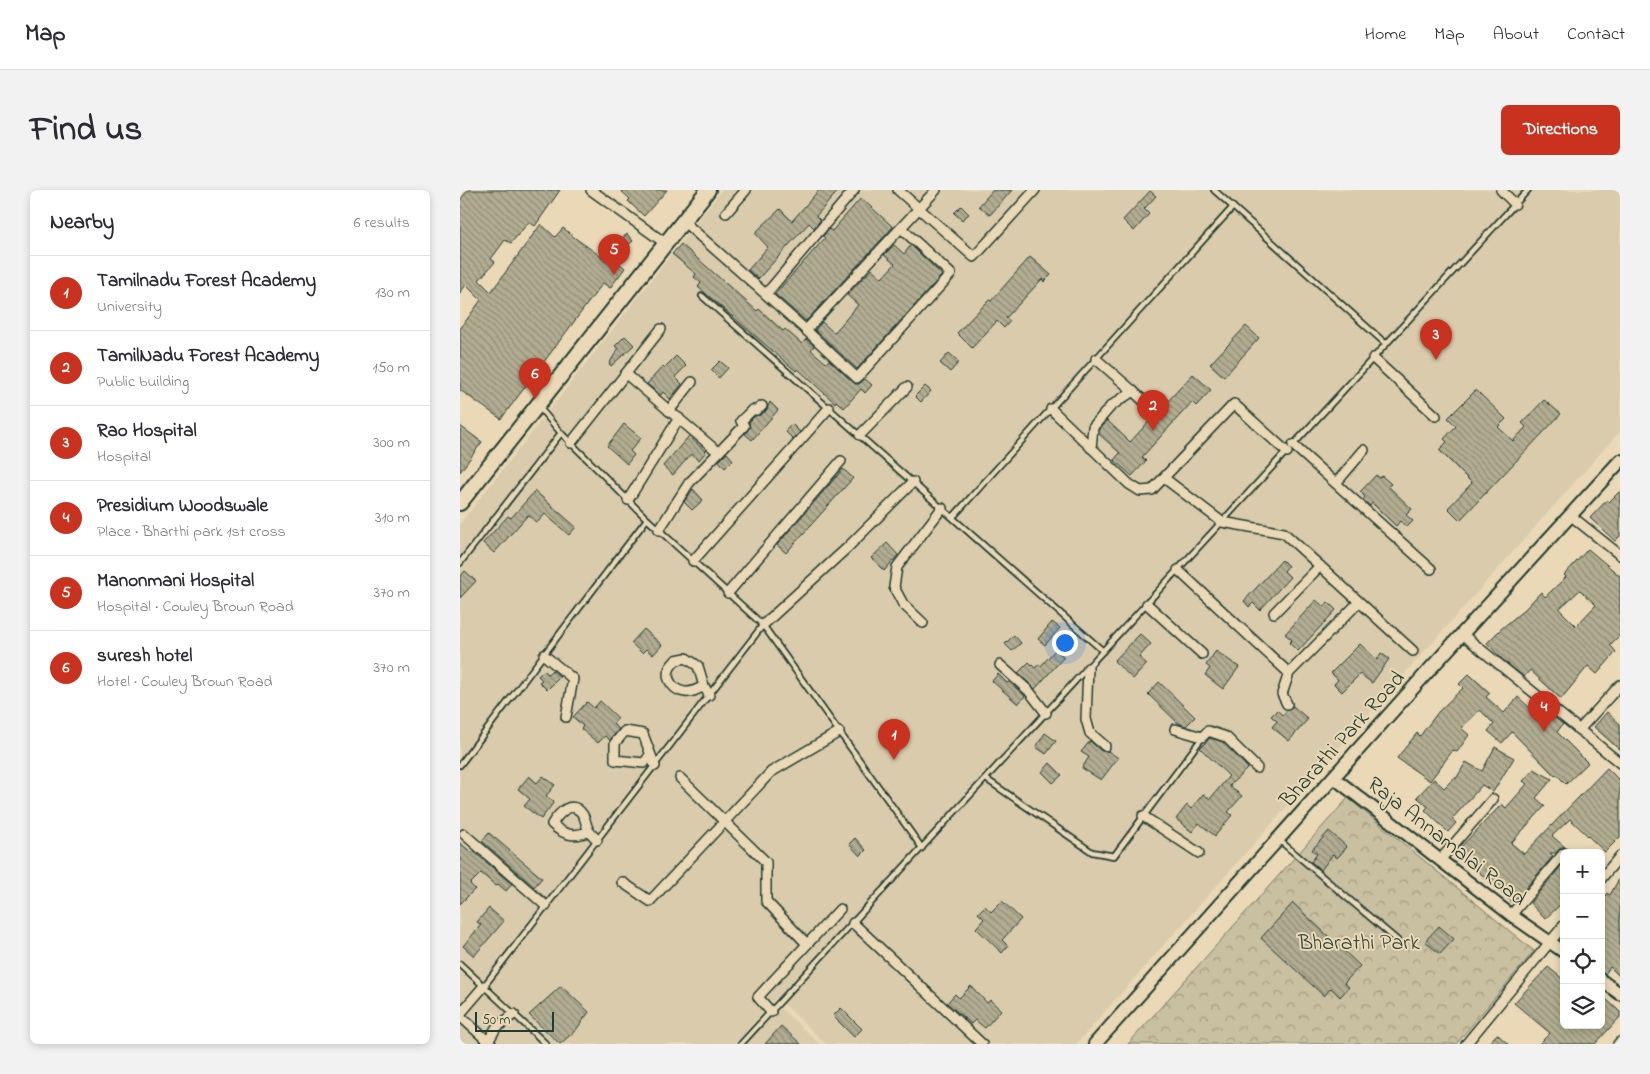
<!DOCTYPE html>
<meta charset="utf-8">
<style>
:root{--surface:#fff;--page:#f2f2f3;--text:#2b2b33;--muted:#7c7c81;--line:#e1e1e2;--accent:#c8321e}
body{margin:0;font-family:"Indie Flower",sans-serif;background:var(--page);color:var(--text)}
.controls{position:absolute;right:15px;bottom:15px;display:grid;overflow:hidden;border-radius:8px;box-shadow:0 2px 8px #0003}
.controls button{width:45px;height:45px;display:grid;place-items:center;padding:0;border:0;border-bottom:1px solid var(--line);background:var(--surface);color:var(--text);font:25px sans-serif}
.scale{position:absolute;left:15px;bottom:12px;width:79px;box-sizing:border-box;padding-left:5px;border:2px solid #1f3d34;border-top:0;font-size:14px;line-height:18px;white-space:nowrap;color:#1f3d34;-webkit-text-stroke:4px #ead8b6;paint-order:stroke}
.you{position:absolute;left:604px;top:452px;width:18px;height:18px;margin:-12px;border:4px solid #fff;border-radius:50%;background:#1a73e8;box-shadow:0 0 0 8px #1a73e833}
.badge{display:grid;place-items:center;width:32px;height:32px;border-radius:50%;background:var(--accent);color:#fff;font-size:16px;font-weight:700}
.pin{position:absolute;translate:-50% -41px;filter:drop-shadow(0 1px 2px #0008)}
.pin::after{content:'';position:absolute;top:26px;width:18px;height:15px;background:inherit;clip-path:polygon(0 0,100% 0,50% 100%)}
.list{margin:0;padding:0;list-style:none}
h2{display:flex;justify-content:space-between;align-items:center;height:65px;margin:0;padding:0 20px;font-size:21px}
h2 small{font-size:16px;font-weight:400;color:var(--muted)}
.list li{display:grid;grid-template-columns:32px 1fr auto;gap:15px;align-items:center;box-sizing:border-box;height:75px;padding:0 20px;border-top:1px solid var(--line)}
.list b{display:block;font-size:19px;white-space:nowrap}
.list p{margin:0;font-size:16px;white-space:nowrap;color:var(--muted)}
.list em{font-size:16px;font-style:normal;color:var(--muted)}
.icon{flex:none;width:28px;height:28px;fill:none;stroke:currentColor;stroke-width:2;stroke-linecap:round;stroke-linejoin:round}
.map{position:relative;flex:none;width:1160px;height:854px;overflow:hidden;border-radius:8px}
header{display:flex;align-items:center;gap:30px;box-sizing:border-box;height:70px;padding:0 25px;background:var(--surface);border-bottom:1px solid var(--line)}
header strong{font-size:24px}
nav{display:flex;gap:28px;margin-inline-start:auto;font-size:18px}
.intro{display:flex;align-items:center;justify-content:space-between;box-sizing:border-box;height:120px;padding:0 30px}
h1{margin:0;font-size:35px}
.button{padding:12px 22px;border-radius:8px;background:var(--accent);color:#fff;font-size:18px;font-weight:700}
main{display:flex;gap:30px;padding:0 30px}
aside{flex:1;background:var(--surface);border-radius:8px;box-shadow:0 2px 8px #0003}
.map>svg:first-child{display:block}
</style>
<header>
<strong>Map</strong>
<nav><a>Home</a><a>Map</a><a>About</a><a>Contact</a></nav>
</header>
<div class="intro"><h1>Find us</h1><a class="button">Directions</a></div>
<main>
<aside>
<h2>Nearby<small>6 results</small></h2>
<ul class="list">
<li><span class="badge">1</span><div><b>Tamilnadu Forest Academy</b><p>University</p></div><em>130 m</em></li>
<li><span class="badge">2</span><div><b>TamilNadu Forest Academy</b><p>Public building</p></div><em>150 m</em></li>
<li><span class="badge">3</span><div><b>Rao Hospital</b><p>Hospital</p></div><em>300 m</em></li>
<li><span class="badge">4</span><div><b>Presidium Woodswale</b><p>Place · Bharthi park 1st cross</p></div><em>310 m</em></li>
<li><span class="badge">5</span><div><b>Manonmani Hospital</b><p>Hospital · Cowley Brown Road</p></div><em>370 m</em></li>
<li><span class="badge">6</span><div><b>suresh hotel</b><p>Hotel · Cowley Brown Road</p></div><em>370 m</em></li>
</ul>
</aside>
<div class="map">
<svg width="1160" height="854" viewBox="0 0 1160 854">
<defs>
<pattern id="forest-crowns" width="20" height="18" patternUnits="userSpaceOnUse" patternTransform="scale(1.25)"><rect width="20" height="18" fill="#c9bfa1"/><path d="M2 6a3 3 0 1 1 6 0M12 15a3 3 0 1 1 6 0" fill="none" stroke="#a39c84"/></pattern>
<pattern id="building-back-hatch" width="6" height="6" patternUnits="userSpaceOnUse" patternTransform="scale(1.25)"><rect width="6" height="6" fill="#b2ad92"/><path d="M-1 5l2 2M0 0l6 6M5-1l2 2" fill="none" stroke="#908e78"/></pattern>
</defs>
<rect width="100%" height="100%" fill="#ead8b6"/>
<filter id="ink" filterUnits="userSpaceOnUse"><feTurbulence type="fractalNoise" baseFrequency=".02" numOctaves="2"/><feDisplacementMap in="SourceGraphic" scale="10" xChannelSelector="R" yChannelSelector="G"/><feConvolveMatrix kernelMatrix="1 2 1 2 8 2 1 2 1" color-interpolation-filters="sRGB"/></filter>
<g filter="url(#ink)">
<g fill="#d9cbab">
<path d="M262 0H1160V241L616 854H366L317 807 275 854H0V334Z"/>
<path d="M319 817 360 854H285Z"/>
</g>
<path fill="url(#forest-crowns)" stroke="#747e6a" d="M888 608 1074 761 996 854H668Z"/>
<g fill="url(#building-back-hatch)" stroke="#1f3d34" fill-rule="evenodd">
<path d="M8 0H100L75 36 69 32 51 53 45 50 31 69 35 72 19 90 31 102 81 34 95 47 103 38 115 48 146 70 150 66 165 78 150 98 143 93 41 229 0 200V139L21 110 6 95 0 103V10Z"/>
<path d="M160 0H207L184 26 168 11 170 9Z"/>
<path d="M359 0H379L356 26 360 30 354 38 349 33 298 89 288 80 308 57 295 43 320 19 332 31Z"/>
<path d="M533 0H552L530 25 519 16Z"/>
<path d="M690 1 696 6 684 19 689 24 674 41 663 30Z"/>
<path d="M401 8 433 37 346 131 315 104 365 48 363 46 369 39 372 41Z"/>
<path d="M501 16 509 24 502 30 494 23Z"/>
<path d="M167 44 173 51 163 59 158 52Z"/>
<path d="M221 54 297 121 299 119 323 141 325 139 342 154 346 149 354 156 351 160 366 173 369 170 395 194H399L405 189 412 195 405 203 401 199 384 218 376 211 375 213 338 179 336 181 238 97 241 93 234 87 236 84 212 64Z"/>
<path d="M434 55 444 64 451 55 482 85 397 179 355 140 362 132 374 143 398 115 387 105 412 79 422 88 435 74 424 65Z"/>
<path d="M570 67 591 85 584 92 582 89 546 128 550 131 544 138 537 131 512 158 497 143 529 110 531 111Z"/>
<path d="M786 136 799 148 764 187 750 174Z"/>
<path d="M165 146 174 155 151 176 149 174 158 159 155 156Z"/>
<path d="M489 163 499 172 490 182 480 173Z"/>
<path d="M216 166 226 176 215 187 222 194 210 209 203 202 201 205 187 194 203 176 204 178Z"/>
<path d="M260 171 268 178 259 188 251 180Z"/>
<path d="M733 184 751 200 736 216 732 212 682 267 686 271 672 286 654 270 660 263 639 244V240L647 230 670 252Z"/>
<path d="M465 196 471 201 461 212 455 206Z"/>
<path d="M1016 200 1046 229 1038 237 1053 251 1066 237 1062 233 1084 210 1101 224 1000 330 988 318 1012 293 979 260 987 252 984 249 996 236 988 228Z"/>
<path d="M310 212 318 220 292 250 285 244 290 237 289 232 295 226 300 225 306 221Z"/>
<path d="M164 234 181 248 170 261 174 265 167 274 147 256Z"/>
<path d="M332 234 340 242 333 249 325 241Z"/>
<path d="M0 236 22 252 0 282Z"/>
<path d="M229 246 246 262 239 270 231 264 213 285 203 276Z"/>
<path d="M267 263 273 270 265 278 259 271Z"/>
<path d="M383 279 393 288 326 363 317 355Z"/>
<path d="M916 285 920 288 922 286 931 294 928 296 952 319 946 325 953 331 947 337 940 331 936 336 912 313 910 316 903 310 905 307 900 302Z"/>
<path d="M233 299 243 310 232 320 224 312Z"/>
<path d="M75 301 116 337 109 345 85 324 77 333 68 325 34 363 23 353 48 326 51 328Z"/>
<path d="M1160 301V346L1155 351 1130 328 1147 310 1149 312Z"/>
<path d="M427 353 438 365 424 381 411 368Z"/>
<path d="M1128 359 1160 386V445L1150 455 1156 462 1137 484 1128 476 1101 509 1070 480 1064 487 1042 469 1027 453 1041 439 1065 419 1081 402 1085 407 1106 387 1104 385ZM1120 400 1136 415 1116 436 1099 419Z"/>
<path d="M822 370 828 376 824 381 830 387 800 420 793 413 789 417 784 411Z"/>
<path d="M5 381 16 391 0 408V387Z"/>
<path d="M856 410 864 417 868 412 876 420 838 461 829 453 832 450 825 444Z"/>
<path d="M592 432 600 438 585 455 578 449Z"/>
<path d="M184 439 202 455 193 465 186 459 182 463 171 453Z"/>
<path d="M680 444 691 454 679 467 687 474 673 489 654 471Z"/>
<path d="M554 445 561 453 552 461 545 454Z"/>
<path d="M900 454 917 470 921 463 929 469 912 493 900 484 882 502 874 494 878 490 871 483Z"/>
<path d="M596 459 604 467 575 499 558 483 569 472 575 478 579 474 581 476Z"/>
<path d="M756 461 779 477 763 499 745 485 750 478 746 475Z"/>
<path d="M84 480 88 484 92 480 100 487 87 500 79 492 82 490 78 486Z"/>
<path d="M538 484 547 493 549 492 565 506 558 514 532 491Z"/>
<path d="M1009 484 1030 503 1026 507 1044 523 1058 507 1083 530 1089 523 1103 534 1097 542 1128 573 1106 594 1096 584 1095 586 1052 542 1042 553 1028 541 1034 534 1020 520 1001 538 1009 545 997 562 993 560 970 591 937 568 957 543 960 546 979 521 1003 498 999 494Z"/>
<path d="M699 492 735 527 726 536 718 533 688 504Z"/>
<path d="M140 511 158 528 153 534 159 539 150 550 145 546 138 553 121 539 123 536 113 527 127 512 134 518Z"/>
<path d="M833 516 848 529 829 551 812 537 817 531 811 526 817 520 822 525Z"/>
<path d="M1147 522 1160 534V560L1134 537Z"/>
<path d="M585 543 596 551 586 564 576 557Z"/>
<path d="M750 548 763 552 788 578 769 596 782 606 768 622 772 625 755 646 739 633 732 642 716 629 727 615 731 619 743 604 750 609 769 586 740 558Z"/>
<path d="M630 551 641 561H648L658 568 641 590 622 578 629 567 621 562Z"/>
<path d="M1035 557 1054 568 1033 602 1022 595 992 629 996 633 988 642 965 620 968 617 957 607 974 589 984 598 995 587 996 589 1006 572 1022 581Z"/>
<path d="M590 573 602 585 593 593 582 582Z"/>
<path d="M1147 578 1160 591V647L1145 662 1110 629 1092 646 1105 657H1101L1096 663H1090L1093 666 1053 713 1009 673 1007 675 995 663 1042 614 1046 618 1067 594 1063 591 1074 579 1092 589 1076 608 1085 616 1051 653 1064 664Z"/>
<path d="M69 586 77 593 83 586 95 595 86 606 94 612 81 629 64 616 70 609 58 599Z"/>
<path d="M869 641 887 657 877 668 873 664 861 680 851 672 857 664 852 660Z"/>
<path d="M29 643 82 688 74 697 22 651Z"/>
<path d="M395 648 406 660 400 666 389 654Z"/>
<path d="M0 653 12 663 13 661 52 694 46 701 38 694 36 696 21 683 10 694 15 699 0 714Z"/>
<path d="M1103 674 1104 702 1099 708 1103 712 1085 729 1070 713Z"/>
<path d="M1160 687V787L1150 777 1145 784 1141 783V732L1146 724 1141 721V713L1147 703 1150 705Z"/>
<path d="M542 711 561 729 542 750 548 756 542 763 516 738 524 729 518 723 525 716 531 722Z"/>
<path d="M833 713 900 776 884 793 889 797 880 807 871 798 864 806 801 748Z"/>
<path d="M29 718 44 731 14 766 3 756 21 735 17 732Z"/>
<path d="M979 736 994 749 980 764 965 751Z"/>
<path d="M1088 777 1104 790V835H1141V814L1146 809 1160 822V827L1135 854H1079L1090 843 1054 813Z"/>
<path d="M101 796 129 822 116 840 100 854 69 825Z"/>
<path d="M511 796 527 813 530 810 541 820 525 838 515 830 511 834 487 813 495 804 499 808Z"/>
<path d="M381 818 402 839 394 847 373 826Z"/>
<path d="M321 836 341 854H305Z"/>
<path d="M1037 844 1048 854H1028Z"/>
</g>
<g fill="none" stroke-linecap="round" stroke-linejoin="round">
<defs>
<g id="service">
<path d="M754 0 926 154"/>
<path d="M242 106 643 461"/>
<path d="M78 216 101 243 187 329 303 435 462 658"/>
<path d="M833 255 1068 0"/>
<path d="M493 327 773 17"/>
<path d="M0 373 101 243"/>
<path d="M0 575 187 329"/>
<path d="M526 589 632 662 654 666 742 548"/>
<path d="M819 650 937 750"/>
<path d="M0 774 86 854"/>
<path d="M24 796 303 435"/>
<path d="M281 854 826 262"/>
</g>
<g id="minor">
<path d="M131 0 205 53"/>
<path d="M438 0 514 67 575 0"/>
<path d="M1041 0 1055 14"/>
<path d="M266 23 286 0"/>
<path d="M223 31 346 140 397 188 491 84 441 38"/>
<path d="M306 104 394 0"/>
<path d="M346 140 476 0"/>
<path d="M913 168 976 226"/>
<path d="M166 184 258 262"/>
<path d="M673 201 689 216"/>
<path d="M591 219 669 294 680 301 692 300 774 214 827 262"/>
<path d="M209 221 232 192"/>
<path d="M400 245 447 197"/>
<path d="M111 253 201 139"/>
<path d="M833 255 971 379"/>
<path d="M631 258 633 237 651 216 673 201 636 169"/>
<path d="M704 288 762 332 824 343 953 461"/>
<path d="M876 293 904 260"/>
<path d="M168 310 219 228"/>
<path d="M1110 325 1160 365"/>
<path d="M199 340 229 293 284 236 281 231 292 220H297L302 216"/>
<path d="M233 371 369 218"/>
<path d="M718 380 829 483"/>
<path d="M268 403 381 271"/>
<path d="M687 414 742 464"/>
<path d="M814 423 860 376"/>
<path d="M463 433 443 414 434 397 437 377 482 318"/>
<path d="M303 435 387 358 453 292"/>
<path d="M1002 444 1160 573"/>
<path d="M84 465 113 489 106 527"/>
<path d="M540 475 569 501 586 523"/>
<path d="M628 478 626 529 630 543 645 556"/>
<path d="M244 496C238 499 232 503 225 502 215 501 205 490 209 480 210 476 214 473 216 470L226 468 238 476 244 496 249 505"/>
<path d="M827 514 822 504 829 483 899 412"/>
<path d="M715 539 742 547 748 541 766 547 797 578"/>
<path d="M1119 540 1160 495"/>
<path d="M190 565 184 573 155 570V553L165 541 183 544 195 576"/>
<path d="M220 588 306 672V711L347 754"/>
<path d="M683 626 739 663"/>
<path d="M129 641C116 648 103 645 92 634 99 623 112 608 123 625 126 630 126 636 129 641 131 644 135 647 137 650"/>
<path d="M4 644 86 716"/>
<path d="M980 670 1033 609"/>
<path d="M1141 689 1160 666"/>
<path d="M162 692 190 711 311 582 379 542"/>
<path d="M1051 725 1104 663"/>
<path d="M393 733 522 854"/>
<path d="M311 822 298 807 380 719"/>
<path d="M0 824 24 796"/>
<path d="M0 826 31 854"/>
<path d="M28 852 36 838 54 824"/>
<path d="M1006 854 1104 735"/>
<path d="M1158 854 1160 852"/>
</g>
<g id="tertiary">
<path d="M873 587 1051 725 1104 762"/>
<path d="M1141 790 1160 804"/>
</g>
<path id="secondary" d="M635 854 971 478 1160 271"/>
<path id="primary" d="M0 313 248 0"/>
</defs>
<use href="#service" stroke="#1f3d34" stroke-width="8"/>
<use href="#minor" stroke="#1f3d34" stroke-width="12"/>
<use href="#tertiary" stroke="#1f3d34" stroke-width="15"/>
<use href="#secondary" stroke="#1f3d34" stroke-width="16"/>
<use href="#primary" stroke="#1f3d34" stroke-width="18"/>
<use href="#service" stroke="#ead8b6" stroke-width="4.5"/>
<use href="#minor" stroke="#ead8b6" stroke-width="9"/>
<use href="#tertiary" stroke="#ead8b6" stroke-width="11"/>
<use href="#secondary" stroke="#ead8b6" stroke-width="12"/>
<use href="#primary" stroke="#ead8b6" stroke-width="14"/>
</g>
</g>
<g text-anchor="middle" stroke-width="4" stroke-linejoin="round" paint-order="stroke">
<g font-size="22" fill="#1f3d34" stroke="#ead8b6">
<text transform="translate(881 548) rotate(-48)" y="8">Bharathi Park Road</text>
<text transform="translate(988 650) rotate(38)" y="8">Raja Annamalai Road</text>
</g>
<g font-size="22" fill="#304a3f" stroke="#ead8b6">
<text x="899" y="759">Bharathi Park</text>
</g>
</g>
</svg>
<div class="controls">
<button>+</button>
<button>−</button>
<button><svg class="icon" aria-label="locate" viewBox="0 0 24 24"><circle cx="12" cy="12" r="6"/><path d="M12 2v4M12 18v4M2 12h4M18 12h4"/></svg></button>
<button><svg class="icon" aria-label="layers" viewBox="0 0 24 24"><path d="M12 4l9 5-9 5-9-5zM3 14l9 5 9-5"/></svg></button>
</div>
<div class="scale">50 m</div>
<div class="you"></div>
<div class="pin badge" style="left:434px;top:570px">1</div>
<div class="pin badge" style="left:693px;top:241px">2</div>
<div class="pin badge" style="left:976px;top:170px">3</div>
<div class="pin badge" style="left:1084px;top:542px">4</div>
<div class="pin badge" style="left:154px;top:85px">5</div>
<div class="pin badge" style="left:75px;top:209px">6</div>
</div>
</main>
